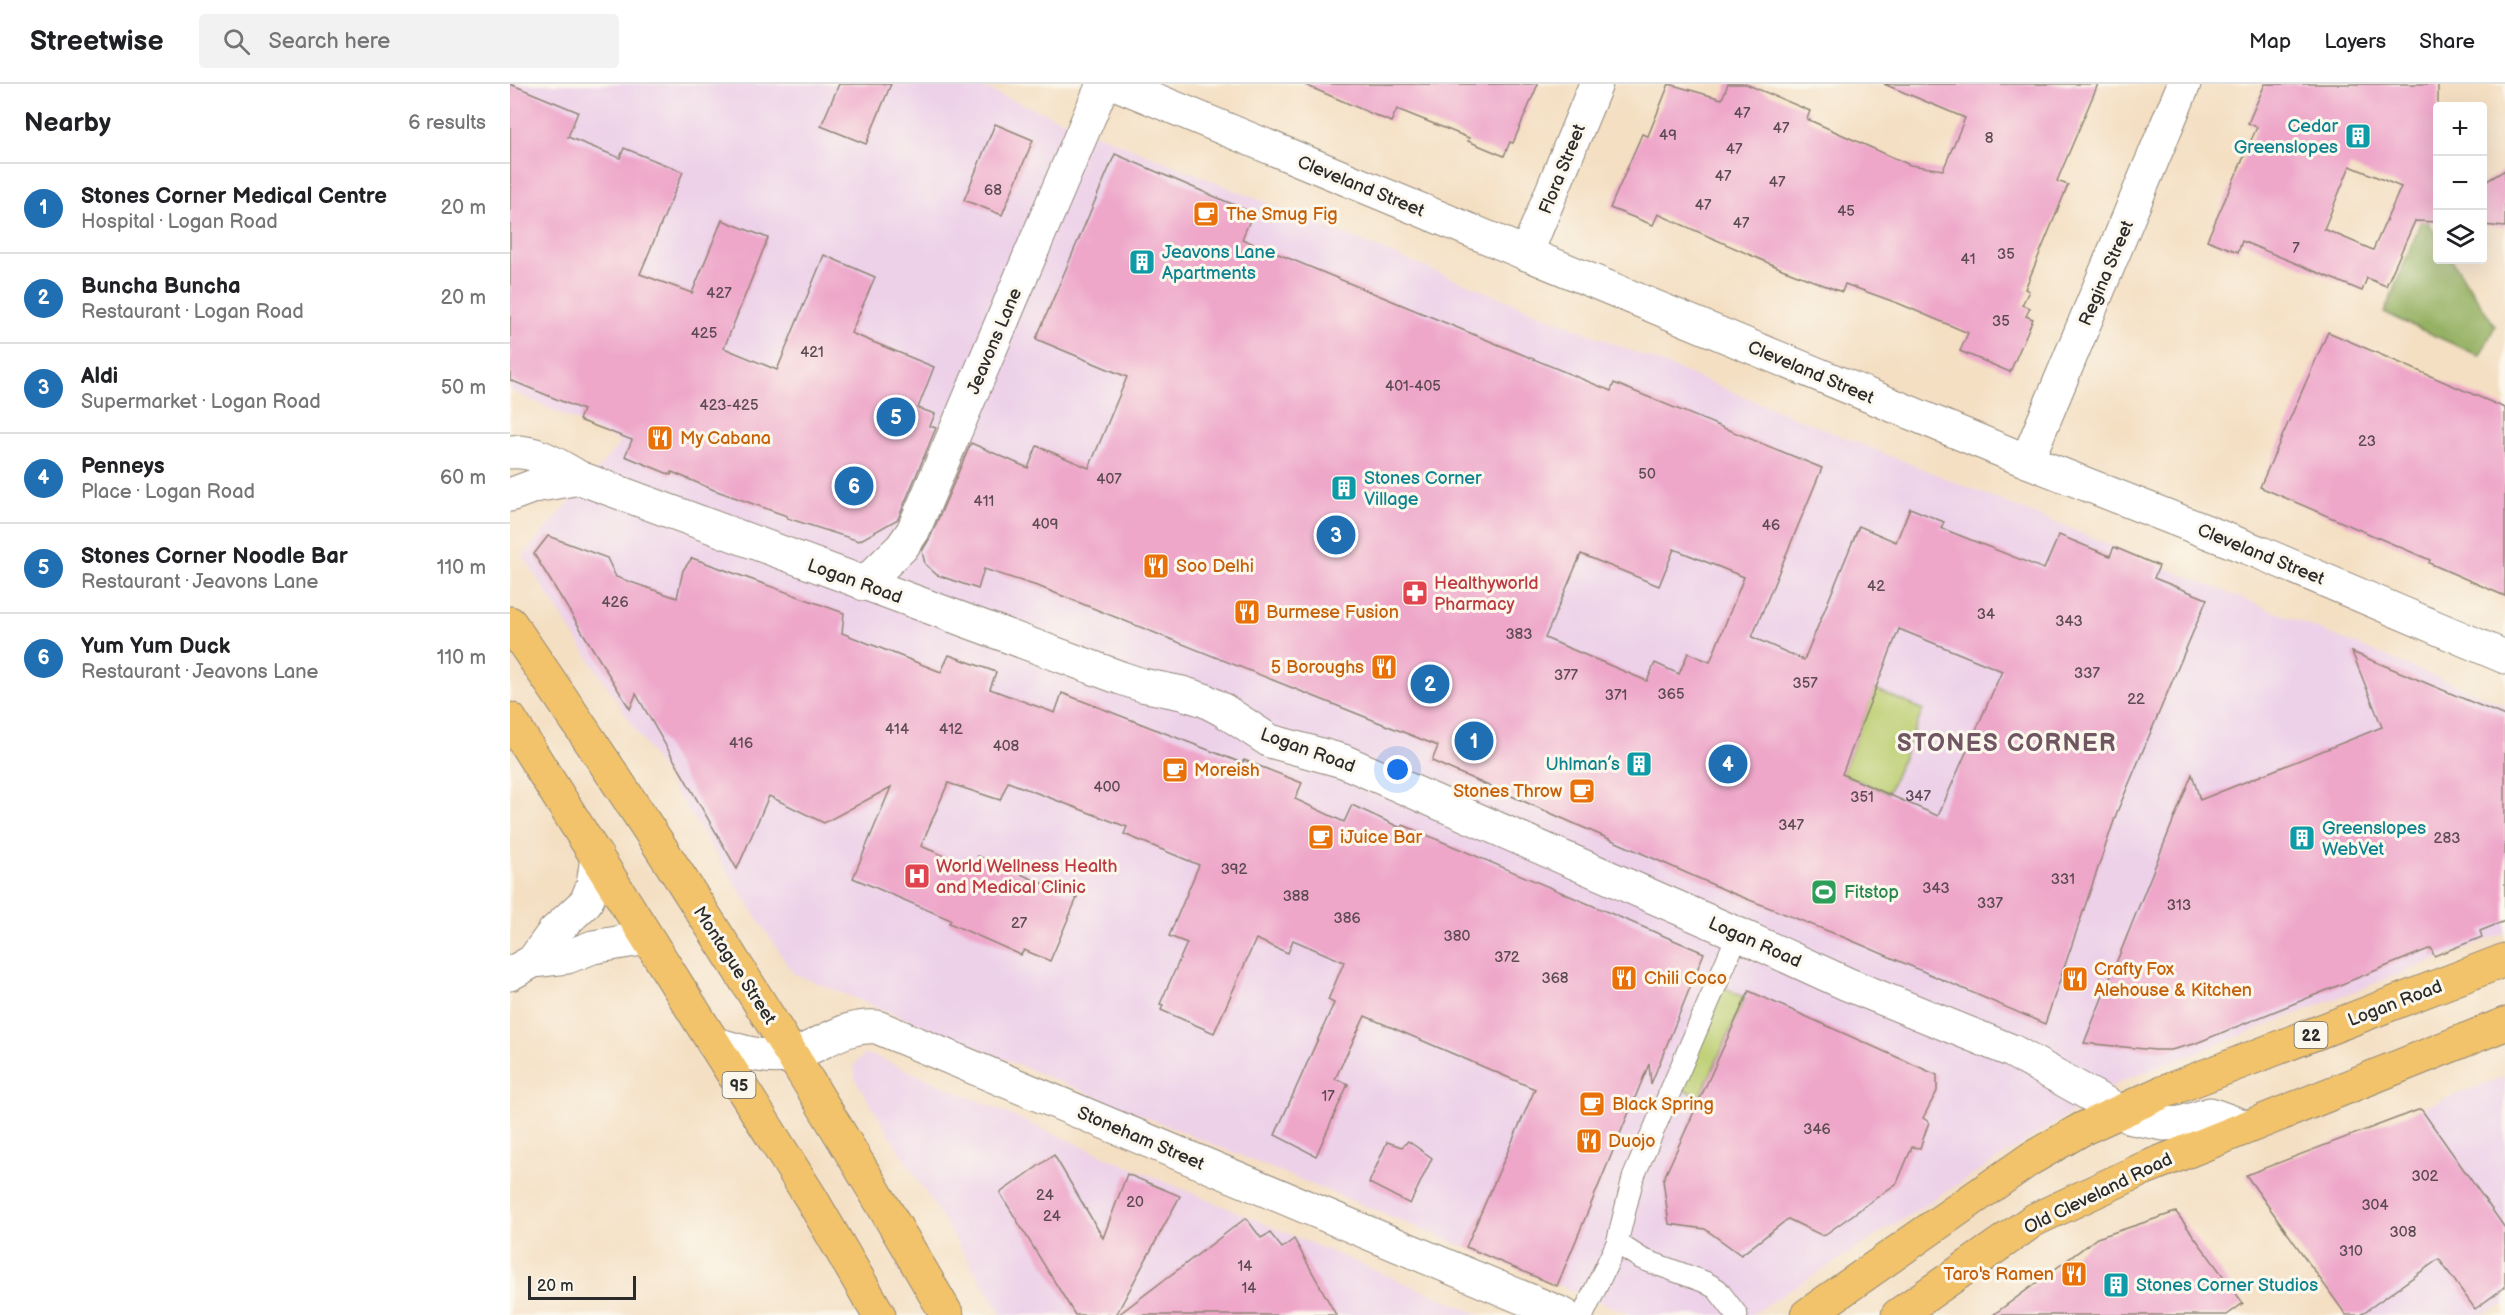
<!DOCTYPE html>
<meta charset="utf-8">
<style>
:root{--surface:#fff;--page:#f2f2f2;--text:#202124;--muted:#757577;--line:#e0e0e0;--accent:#1f6fb2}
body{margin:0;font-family:"Balsamiq Sans",sans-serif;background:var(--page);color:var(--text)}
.controls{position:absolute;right:18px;top:18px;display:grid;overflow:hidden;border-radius:6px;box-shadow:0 6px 24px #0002}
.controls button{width:54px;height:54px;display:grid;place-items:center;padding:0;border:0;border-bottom:2px solid var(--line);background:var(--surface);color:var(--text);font:30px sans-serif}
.scale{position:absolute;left:18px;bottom:15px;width:108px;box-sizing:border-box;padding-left:6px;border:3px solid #2b2b2b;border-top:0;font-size:16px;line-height:21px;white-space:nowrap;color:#2b2b2b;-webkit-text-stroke:4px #fbf7ec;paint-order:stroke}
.you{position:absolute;left:888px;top:686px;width:21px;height:21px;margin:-15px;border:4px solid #fff;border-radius:50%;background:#1a73e8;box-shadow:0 0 0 9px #1a73e833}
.badge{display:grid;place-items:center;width:39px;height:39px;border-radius:50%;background:var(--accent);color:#fff;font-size:20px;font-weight:700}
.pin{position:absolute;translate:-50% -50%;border:3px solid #fff;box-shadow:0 2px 6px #0006}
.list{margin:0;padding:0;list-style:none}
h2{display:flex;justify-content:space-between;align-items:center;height:78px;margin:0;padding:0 24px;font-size:26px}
h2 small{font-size:20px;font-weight:400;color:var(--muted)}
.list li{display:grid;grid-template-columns:39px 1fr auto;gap:18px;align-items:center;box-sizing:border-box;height:90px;padding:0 24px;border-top:2px solid var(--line)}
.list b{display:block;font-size:22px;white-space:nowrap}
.list p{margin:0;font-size:20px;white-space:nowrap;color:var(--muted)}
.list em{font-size:20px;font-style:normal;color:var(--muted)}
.icon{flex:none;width:33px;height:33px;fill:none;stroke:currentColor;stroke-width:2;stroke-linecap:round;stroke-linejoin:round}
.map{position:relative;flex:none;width:1995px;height:1231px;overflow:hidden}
header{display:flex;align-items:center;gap:36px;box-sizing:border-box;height:84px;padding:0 30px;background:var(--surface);border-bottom:2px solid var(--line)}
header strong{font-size:28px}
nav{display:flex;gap:33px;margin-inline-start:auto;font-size:21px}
.search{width:420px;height:54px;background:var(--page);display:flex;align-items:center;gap:15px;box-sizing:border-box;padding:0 21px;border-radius:6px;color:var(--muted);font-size:22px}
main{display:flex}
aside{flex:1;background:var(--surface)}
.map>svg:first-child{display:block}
</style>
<header>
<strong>Streetwise</strong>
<div class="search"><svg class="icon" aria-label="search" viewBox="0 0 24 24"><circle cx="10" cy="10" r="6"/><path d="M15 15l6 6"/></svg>Search here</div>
<nav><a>Map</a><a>Layers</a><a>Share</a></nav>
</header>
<main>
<aside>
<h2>Nearby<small>6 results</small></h2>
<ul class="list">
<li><span class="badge">1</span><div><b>Stones Corner Medical Centre</b><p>Hospital · Logan Road</p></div><em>20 m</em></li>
<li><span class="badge">2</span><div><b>Buncha Buncha</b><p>Restaurant · Logan Road</p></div><em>20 m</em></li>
<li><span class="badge">3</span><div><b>Aldi</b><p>Supermarket · Logan Road</p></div><em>50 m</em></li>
<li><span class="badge">4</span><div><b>Penneys</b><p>Place · Logan Road</p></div><em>60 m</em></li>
<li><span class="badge">5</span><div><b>Stones Corner Noodle Bar</b><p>Restaurant · Jeavons Lane</p></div><em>110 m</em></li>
<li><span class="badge">6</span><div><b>Yum Yum Duck</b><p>Restaurant · Jeavons Lane</p></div><em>110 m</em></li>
</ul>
</aside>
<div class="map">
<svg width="1995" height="1231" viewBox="0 0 1995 1231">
<rect width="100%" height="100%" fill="#fbf7ec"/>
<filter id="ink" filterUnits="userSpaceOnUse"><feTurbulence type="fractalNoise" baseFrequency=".0167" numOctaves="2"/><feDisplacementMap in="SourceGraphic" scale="12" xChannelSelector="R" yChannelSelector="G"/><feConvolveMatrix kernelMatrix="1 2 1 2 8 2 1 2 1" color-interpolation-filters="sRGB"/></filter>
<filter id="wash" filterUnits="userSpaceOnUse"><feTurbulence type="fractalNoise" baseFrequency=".008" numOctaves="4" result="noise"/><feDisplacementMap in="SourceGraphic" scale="24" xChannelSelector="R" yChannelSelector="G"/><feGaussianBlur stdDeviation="1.35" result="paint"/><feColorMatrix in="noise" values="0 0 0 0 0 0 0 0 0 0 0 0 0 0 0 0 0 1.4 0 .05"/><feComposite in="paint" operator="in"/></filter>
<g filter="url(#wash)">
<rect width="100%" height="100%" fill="#f4dfc3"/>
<g fill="#edd1e9">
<path d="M0 0H463L1995 621V849L1610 998 1241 1231H1122L283 889 13 472 111 358 0 306Z"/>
<path d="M354 971 365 972 620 1083 971 1231H492L345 995 344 981Z"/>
<path d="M1995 992V1221L1969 1231H1836L1842 1051Z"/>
</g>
<g fill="#bcce71" stroke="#747c4e" stroke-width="1.5">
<path d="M1365 605 1413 626 1378 709 1332 690Z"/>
<path d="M1212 902 1235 914 1190 1013 1167 1002Z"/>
</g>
<path fill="#95b163" stroke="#606e47" stroke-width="1.5" d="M1914 131 1927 153 1928 176H1942L1985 242 1970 272 1874 229Z"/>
<g id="blocks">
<g fill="#eea6c9" fill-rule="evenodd">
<path d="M0 0 68 28 58 53 110 74 114 64 173 88 130 190 182 209 212 136 258 154 214 264 267 286 314 171 365 193 341 249 424 283 408 324 425 330 420 342 426 344 388 435 349 457 277 434V432L204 406 162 388 161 391 115 372 122 356 69 336 73 326 0 296Z"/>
<path d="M329 0H381L356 60 311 42Z"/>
<path d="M793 0H1028L1003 59 1000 58 994 72 958 57 959 54 887 25 881 38Z"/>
<path d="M1159 0 1212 15 1218 0H1236L1300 27 1297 35 1400 81 1433 86 1455 34 1374 0H1588L1547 97 1558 101 1515 205 1519 207 1512 221 1520 224 1516 232 1523 235 1500 288 1450 267 1458 249 1390 220 1335 200 1332 208 1272 185 1148 130 1143 141 1100 124 1132 50 1138 52Z"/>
<path d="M1755 0H1928V138L1905 137 1876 202 1857 194 1852 207 1732 157 1728 168 1697 156 1747 43 1738 39ZM1840 82 1891 103 1863 166 1814 145Z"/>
<path d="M485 40 523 56 492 131 454 116Z"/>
<path d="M605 70 743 129 732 155 1101 307 1104 299 1312 384 1242 553 1294 576 1349 442 1386 458 1400 424 1434 438 1431 444 1534 485 1549 451 1600 472 1604 463 1649 482 1644 494 1697 515 1607 728 1535 940 1338 855 1222 809 922 677 928 662 530 503 474 485 468 505 427 491 415 480 412 467 420 454 461 359 518 384 527 362 579 384 617 293 526 255ZM1164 465 1234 493 1200 578 1178 569 1169 590 1145 579 1137 597 1035 554 1071 470 1149 502ZM1389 545 1492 587 1428 732 1332 690Z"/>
<path d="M1995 86V143L1972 141V100Z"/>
<path d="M1818 248 1995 324V512L1919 479 1920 476 1750 403Z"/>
<path d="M38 452 97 474 106 493 167 514 173 486 182 474 334 529 332 549 431 588 439 571 486 588 480 605 545 629 552 609 732 679 734 676 792 699 785 715 834 738 842 721 891 744 893 741 1194 869 1141 1000 1139 980 1047 1202 956 1163 1025 1005 855 932 825 995 838 1000 806 1072 765 1051 824 919 818 916 834 878 783 856 778 869 746 855 704 949 651 926 653 921 650 920 677 859 659 852 689 781 614 750 617 743 498 698 490 716 438 699 411 762 463 784 468 772 567 814 540 877 514 866 511 871 439 839 441 836 343 794 381 703 314 739 259 712 227 785 126 610 120 625 24 470Z"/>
<path d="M1842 568 1995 632V837L1970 847 1972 853 1924 872 1921 864 1684 960 1661 966H1645L1574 959 1682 690 1690 716 1872 643Z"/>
<path d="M1239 907 1427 991V1007L1413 1034 1419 1038 1410 1064 1402 1063 1387 1099 1313 1152 1278 1135 1231 1171 1195 1145 1159 1140 1153 1096Z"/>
<path d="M1911 1025 1995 1144V1203L1965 1225 1929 1175 1850 1231H1836L1736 1091Z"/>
<path d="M898 1057 922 1074 900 1120 859 1099 877 1058 892 1063Z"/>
<path d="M544 1071 593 1154 617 1090 670 1112 606 1231H565L490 1109Z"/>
<path d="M1666 1128 1733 1219 1717 1231H1483L1587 1154Z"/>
<path d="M736 1134 751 1154 760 1149 772 1164 784 1155 826 1231H608Z"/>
</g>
</g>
</g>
<g filter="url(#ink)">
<use href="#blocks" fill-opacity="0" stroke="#908577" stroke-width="1.5"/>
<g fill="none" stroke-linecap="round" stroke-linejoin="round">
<defs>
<g id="service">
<path d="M1107 1159 1132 1175 1195 1198 1207 1205 1227 1231"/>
<path d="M1073 1231 1107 1159 1123 1094 1228 850"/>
</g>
<g id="minor">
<path d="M607 0 1517 377 1751 469 1995 573"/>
<path d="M1016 170 1086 0"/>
<path d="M0 368C27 366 47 381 70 394L611 594 632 601 672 609 694 616 713 626 760 657 833 677 1228 850 1337 900 1502 967 1622 1034 1654 1040 1671 1039 1700 1030 1736 1043"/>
<path d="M1517 377 1674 0"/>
<path d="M0 411 24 402 70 394"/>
<path d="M354 500 392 463 403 447 593 0"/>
<path d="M23 877 44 848 76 818 83 801 87 773"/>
<path d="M0 890 23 877 57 873 83 863 137 854"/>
<path d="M203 959C228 966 258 978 284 970 313 961 335 940 367 943L1054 1231"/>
</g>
<g id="primary">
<path d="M0 539C155 763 301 995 437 1231"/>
<path d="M0 635 301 1114 369 1231"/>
</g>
<g id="trunk">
<path d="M1297 1231 1520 1075 1572 1045 1651 1009 1995 876"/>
<path d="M1388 1231 1524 1136 1633 1085 1995 940"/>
</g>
</defs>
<use href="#service" stroke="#908577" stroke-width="23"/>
<use href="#minor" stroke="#908577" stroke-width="35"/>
<use href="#primary" stroke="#908577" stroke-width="35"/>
<use href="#trunk" stroke="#908577" stroke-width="35"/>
<use href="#service" stroke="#fff" stroke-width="21"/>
<use href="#minor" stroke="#fff" stroke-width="33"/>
<use href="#primary" stroke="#f2c36a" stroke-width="33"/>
<use href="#trunk" stroke="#f2c36a" stroke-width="33"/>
</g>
</g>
<defs>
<symbol id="building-square" viewBox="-11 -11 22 22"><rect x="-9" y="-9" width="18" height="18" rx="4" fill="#0f9aa8" stroke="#fbf7ec"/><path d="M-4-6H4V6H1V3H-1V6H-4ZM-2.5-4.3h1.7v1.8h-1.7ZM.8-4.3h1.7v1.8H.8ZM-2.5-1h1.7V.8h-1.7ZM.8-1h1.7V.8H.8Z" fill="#fff"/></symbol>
<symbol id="cafe-square" viewBox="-11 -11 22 22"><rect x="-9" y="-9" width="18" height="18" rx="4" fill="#e8710a" stroke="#fbf7ec"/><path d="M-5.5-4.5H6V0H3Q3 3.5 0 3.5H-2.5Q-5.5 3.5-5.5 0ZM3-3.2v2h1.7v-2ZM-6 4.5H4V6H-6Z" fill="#fff"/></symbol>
<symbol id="restaurant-square" viewBox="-11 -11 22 22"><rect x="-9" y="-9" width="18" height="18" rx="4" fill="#e8710a" stroke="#fbf7ec"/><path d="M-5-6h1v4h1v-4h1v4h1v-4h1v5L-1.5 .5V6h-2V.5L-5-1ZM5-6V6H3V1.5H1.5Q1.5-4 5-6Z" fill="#fff"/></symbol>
<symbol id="pharmacy-square" viewBox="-11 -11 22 22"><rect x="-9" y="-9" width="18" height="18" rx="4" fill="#e0444e" stroke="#fbf7ec"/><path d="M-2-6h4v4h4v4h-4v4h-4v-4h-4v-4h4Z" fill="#fff"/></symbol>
<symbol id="hospital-square" viewBox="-11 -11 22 22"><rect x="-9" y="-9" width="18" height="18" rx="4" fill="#e0444e" stroke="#fbf7ec"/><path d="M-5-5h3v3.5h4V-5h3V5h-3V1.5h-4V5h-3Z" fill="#fff"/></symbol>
<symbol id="stadium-square" viewBox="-11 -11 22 22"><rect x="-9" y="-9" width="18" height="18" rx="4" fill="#2e9e5b" stroke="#fbf7ec"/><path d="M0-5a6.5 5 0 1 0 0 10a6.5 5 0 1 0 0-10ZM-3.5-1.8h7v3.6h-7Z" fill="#fff"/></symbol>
</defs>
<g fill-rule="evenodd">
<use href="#building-square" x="1833" y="37" width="30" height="30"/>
<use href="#cafe-square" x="681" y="115" width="30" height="30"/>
<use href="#building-square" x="617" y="163" width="30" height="30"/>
<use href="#restaurant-square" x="135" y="339" width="30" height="30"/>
<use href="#building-square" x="819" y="389" width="30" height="30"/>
<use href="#restaurant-square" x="631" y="467" width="30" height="30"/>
<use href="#pharmacy-square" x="890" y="494" width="30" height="30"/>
<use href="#restaurant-square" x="722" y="513" width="30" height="30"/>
<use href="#restaurant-square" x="859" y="568" width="30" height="30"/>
<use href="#building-square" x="1114" y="665" width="30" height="30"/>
<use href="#cafe-square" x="650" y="671" width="30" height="30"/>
<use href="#cafe-square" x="1057" y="692" width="30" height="30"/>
<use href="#cafe-square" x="796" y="738" width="30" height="30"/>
<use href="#building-square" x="1777" y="739" width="30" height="30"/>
<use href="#hospital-square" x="392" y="777" width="30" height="30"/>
<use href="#stadium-square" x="1299" y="793" width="30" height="30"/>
<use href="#restaurant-square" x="1099" y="879" width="30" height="30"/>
<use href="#restaurant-square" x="1550" y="880" width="30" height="30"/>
<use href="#cafe-square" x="1067" y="1005" width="30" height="30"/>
<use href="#restaurant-square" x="1064" y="1042" width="30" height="30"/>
<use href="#restaurant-square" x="1549" y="1175" width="30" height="30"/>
<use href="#building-square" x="1591" y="1186" width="30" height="30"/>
</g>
<g text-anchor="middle" stroke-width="6" stroke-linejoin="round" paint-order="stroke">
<g font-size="15" fill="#5c4a52">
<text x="1232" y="34">47</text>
<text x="1271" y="49">47</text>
<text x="1158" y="56">49</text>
<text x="1479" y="59">8</text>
<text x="1224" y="70">47</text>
<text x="1213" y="97">47</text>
<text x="1267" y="103">47</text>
<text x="483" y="111">68</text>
<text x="1193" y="126">47</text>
<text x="1336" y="132">45</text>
<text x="1231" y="144">47</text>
<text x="1786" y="169">7</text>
<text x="1496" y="175">35</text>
<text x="1458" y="180">41</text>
<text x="209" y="214">427</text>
<text x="1491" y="242">35</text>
<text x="194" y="254">425</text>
<text x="302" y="273">421</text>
<text x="903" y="307">401-405</text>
<text x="219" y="326">423-425</text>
<text x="1857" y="362">23</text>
<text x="1137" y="395">50</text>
<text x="599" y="400">407</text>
<text x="474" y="422">411</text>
<text x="535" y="445">409</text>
<text x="1261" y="446">46</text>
<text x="1366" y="507">42</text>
<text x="105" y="523">426</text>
<text x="1476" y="535">34</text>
<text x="1559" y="542">343</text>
<text x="1009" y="555">383</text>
<text x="1577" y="594">337</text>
<text x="1056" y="596">377</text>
<text x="1295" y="604">357</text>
<text x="1161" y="615">365</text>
<text x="1106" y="616">371</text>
<text x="1626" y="620">22</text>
<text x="387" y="650">414</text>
<text x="441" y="650">412</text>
<text x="231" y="664">416</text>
<text x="496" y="667">408</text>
<text x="597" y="708">400</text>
<text x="1408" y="717">347</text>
<text x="1352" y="718">351</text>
<text x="1281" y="746">347</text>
<text x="1937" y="759">283</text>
<text x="724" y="790">392</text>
<text x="1553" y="800">331</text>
<text x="1426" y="809">343</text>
<text x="786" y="817">388</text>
<text x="1480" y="824">337</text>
<text x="1669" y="826">313</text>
<text x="837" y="839">386</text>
<text x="509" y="844">27</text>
<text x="947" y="857">380</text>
<text x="997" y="878">372</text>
<text x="1045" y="899">368</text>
<text x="818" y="1017">17</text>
<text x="1307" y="1050">346</text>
<text x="1915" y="1097">302</text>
<text x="535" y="1116">24</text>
<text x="625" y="1123">20</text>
<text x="1865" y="1126">304</text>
<text x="542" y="1137">24</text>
<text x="1893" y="1153">308</text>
<text x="1841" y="1172">310</text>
<text x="735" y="1187">14</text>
<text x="739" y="1209">14</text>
</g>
<g fill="#fbf7ec" stroke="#696865" stroke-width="1.5">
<rect x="1784.5" y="938" width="33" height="26" rx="4.5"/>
<rect x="212.5" y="988" width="33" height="26" rx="4.5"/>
</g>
<g font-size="16" font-weight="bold" fill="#2b2b2b">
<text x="1801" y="957">22</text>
<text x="229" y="1007">95</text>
</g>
<g font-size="18" fill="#0d838f" stroke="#fbf7ec" text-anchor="start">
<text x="1828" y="48" text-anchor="end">Cedar<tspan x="1828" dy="21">Greenslopes</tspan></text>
<text x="652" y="174">Jeavons Lane<tspan x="652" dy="21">Apartments</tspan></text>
<text x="854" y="400">Stones Corner<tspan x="854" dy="21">Village</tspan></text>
<text x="1110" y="686" text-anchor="end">Uhlman’s</text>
<text x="1812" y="750">Greenslopes<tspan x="1812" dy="21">WebVet</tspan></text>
<text x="1626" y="1207">Stones Corner Studios</text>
</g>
<g font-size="18" fill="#2b2b2b" stroke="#fbf7ec">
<text transform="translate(1052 85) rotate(-68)" y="6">Flora Street</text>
<text transform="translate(851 102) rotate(22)" y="6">Cleveland Street</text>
<text transform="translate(1596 189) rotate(-67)" y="6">Regina Street</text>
<text transform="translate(484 257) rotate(-67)" y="6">Jeavons Lane</text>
<text transform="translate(1301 288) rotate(23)" y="6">Cleveland Street</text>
<text transform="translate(1751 470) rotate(22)" y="6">Cleveland Street</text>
<text transform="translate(345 497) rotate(20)" y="6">Logan Road</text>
<text transform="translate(798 666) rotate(20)" y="6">Logan Road</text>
<text transform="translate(1245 858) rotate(24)" y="6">Logan Road</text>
<text transform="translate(225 881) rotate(57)" y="6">Montague Street</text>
<text transform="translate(1885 919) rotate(-21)" y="6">Logan Road</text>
<text transform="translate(631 1054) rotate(23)" y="6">Stoneham Street</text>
<text transform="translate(1588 1109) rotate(-26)" y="6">Old Cleveland Road</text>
</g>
<g font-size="18" fill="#c56008" stroke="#fbf7ec" text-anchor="start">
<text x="716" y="136">The Smug Fig</text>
<text x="170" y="360">My Cabana</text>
<text x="666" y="488">Soo Delhi</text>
<text x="756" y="534">Burmese Fusion</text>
<text x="854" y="589" text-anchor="end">5 Boroughs</text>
<text x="684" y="692">Moreish</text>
<text x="1052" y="713" text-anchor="end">Stones Throw</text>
<text x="830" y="759">iJuice Bar</text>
<text x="1584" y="891">Crafty Fox<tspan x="1584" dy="21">Alehouse &amp; Kitchen</tspan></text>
<text x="1134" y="900">Chili Coco</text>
<text x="1102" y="1026">Black Spring</text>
<text x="1098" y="1063">Duojo</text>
<text x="1544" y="1196" text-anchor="end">Taro's Ramen</text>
</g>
<g font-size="18" fill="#be3a42" stroke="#fbf7ec" text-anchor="start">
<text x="924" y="505">Healthyworld<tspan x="924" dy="21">Pharmacy</tspan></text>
<text x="426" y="788">World Wellness Health<tspan x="426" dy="21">and Medical Clinic</tspan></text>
</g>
<g font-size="18" fill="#27864d" stroke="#fbf7ec" text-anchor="start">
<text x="1334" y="814">Fitstop</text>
</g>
<g font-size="24" font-weight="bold" letter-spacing="1.5" fill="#6f5662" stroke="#fbf7ec">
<text x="1497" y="667">STONES CORNER</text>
</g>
</g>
</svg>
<div class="controls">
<button>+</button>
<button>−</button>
<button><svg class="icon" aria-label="layers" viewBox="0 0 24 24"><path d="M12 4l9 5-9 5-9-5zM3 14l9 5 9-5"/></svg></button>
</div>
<div class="scale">20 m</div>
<div class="you"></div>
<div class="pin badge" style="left:964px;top:657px">1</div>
<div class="pin badge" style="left:920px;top:600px">2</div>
<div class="pin badge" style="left:826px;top:451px">3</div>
<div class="pin badge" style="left:1218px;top:680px">4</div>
<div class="pin badge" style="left:386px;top:333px">5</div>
<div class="pin badge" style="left:344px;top:402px">6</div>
</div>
</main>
